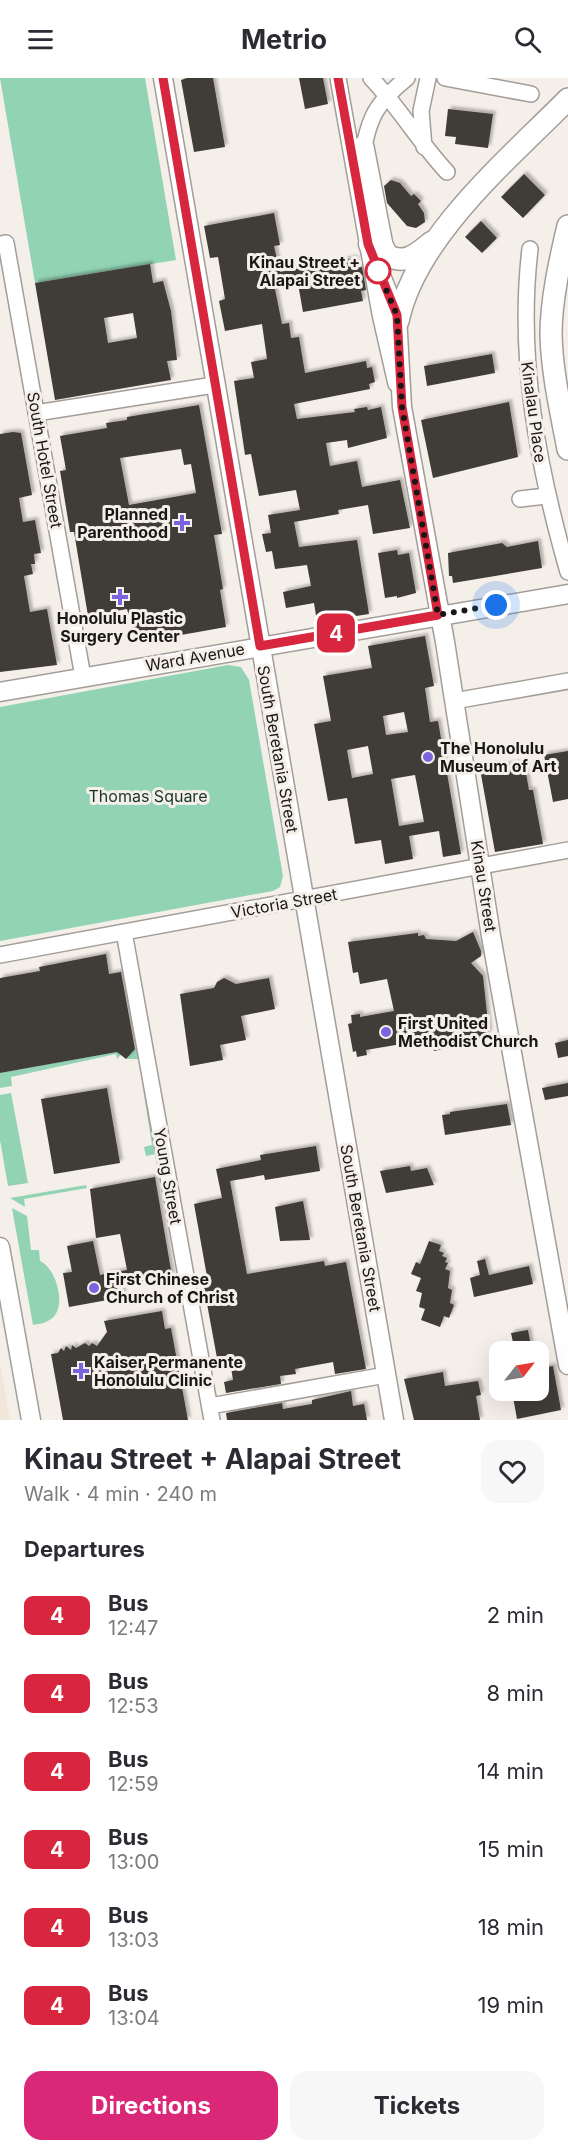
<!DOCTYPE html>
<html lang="en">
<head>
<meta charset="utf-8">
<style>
	:root { --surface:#fff; --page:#f7f7f7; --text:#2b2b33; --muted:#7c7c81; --accent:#db2777 }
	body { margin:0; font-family:Inter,sans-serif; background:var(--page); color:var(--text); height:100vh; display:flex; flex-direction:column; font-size:22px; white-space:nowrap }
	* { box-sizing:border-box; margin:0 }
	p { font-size:20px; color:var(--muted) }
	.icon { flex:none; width:33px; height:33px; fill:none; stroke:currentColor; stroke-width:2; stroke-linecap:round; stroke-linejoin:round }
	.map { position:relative; height:1342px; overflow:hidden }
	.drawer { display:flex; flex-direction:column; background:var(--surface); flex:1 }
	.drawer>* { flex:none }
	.badge { padding:0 12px; border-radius:9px; font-size:21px; line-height:39px }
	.needle { width:39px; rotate:59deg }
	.buttons { position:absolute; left:489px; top:1263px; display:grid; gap:12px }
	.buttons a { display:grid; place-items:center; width:60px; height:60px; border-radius:12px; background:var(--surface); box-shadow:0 6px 24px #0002; font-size:30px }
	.you { position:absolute; width:30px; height:30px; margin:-15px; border:4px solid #fff; border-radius:50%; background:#1a73e8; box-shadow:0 0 0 9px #1a73e833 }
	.map>.badge { position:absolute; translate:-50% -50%; box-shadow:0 0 0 3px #fff }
	h2 { padding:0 24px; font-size:22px; line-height:54px }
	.round { display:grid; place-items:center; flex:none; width:63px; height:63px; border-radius:18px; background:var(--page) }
	.headline { display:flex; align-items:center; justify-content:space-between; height:102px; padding:0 24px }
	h1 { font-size:28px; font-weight:700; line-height:45px }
	.cta { display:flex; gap:12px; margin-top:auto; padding:12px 24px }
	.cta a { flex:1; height:69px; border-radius:18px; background:var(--accent); color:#fff; font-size:24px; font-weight:700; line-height:69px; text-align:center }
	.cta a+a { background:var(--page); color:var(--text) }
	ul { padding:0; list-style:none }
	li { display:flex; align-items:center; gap:18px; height:78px; padding:0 24px }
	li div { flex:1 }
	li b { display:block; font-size:22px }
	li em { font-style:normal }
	li .badge { min-width:66px; font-weight:700; text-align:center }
	header { display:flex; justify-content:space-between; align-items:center; height:78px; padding:0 24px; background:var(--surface); font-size:27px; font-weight:700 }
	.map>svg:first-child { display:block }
	.built { fill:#f1e6da }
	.green { fill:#91d3b2 }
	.building { fill:#413c38; fill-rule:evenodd; filter:url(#shadow) }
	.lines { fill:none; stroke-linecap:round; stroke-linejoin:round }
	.minor-casing { stroke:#a39d98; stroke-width:18 }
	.major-casing { stroke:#a39d98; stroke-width:21 }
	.highway-casing { stroke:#a39d98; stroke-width:24 }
	.minor { stroke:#fff; stroke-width:15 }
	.major { stroke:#fff; stroke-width:18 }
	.highway { stroke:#fff; stroke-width:21 }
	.line-casing { stroke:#fff; stroke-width:14 }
	.line { stroke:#d7263d; stroke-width:9 }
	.walk { stroke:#191715; stroke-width:6; stroke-dasharray:0 10.8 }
	.stop-dot { fill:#fff; stroke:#d7263d; stroke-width:3 }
	.poi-dot { fill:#7764de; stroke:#f5efea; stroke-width:2 }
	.labels { text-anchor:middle; stroke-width:6; stroke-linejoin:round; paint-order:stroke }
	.stop-label { font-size:16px; font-weight:bold; fill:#191715; stroke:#f5efea; text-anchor:end }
	.street-label { font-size:16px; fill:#191715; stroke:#f5efea }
	.poi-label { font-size:16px; font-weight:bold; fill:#191715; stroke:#f5efea; text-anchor:start }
	.park-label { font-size:16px; fill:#153627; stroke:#f5efea }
</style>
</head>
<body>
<header><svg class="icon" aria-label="menu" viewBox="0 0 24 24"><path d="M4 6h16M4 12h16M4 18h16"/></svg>Metrio<svg class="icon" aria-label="search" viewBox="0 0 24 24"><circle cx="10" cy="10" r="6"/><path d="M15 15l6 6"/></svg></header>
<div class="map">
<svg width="568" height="1342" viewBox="0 0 568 1342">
	<defs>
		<filter id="shadow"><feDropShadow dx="3" dy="-3" stdDeviation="1.5" flood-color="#0004"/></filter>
	</defs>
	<rect width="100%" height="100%" fill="#f5efea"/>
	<path class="built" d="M0,1285L10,1342H0Z"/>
	<path class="green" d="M0,0H145L176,182L35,205Z
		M228,587L241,589L249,602L283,798L280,809L273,813L0,863V629Z
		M138,970L139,981H126L129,977L124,973L117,981L116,976L11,999L12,1008L0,1010V995Z
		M141,998L156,1076L146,1078L144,1069L152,1067Z
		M11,1015L28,1105L8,1108L0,1062V1017Z
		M86,1107L87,1110L24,1121L25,1129L10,1120Z
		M12,1130L27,1138L31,1172H39L40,1183C56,1190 68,1229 51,1241C46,1245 39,1246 33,1247Z"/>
	<path class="building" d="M187,0H213L225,69L194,74L181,2Z
		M299,0H323L328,26L305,31Z
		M448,31L493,36L488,70L455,66L456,59L445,58Z
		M524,96L545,117L523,140L501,119Z
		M391,102L400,105L411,118L414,116L421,123L418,126L424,135L425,144L416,150L407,148L387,125L384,108Z
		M274,135L280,167L274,168L280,194L355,180L357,190L362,189L366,212L361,213L363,223L303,234L298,206L275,211L282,246L289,245L291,260L299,259L305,295L366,283L367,290L372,289L375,304L369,306L370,311L294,326L297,341L355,334L354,331L367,329L368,332L381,329L387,360L348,370L347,362L326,365L330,388L357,383L362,409L400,402L410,450L373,456L368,427L338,432L339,436L294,444L299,469L357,462L369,536L317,544L314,525L286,530L283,514L311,508L307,487L275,491L272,473L266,474L262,456L271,455L268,437L300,432L296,412L259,418L251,376L245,377L234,303L254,300L251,284L267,281L262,246L225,253L219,223L225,221L218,179L210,180L204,148Z
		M481,143L497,160L482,175L465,159Z
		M150,186L153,205L163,203L171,233L177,282L167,283L171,302L55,322L35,205ZM133,235L137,260L108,265L104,240Z
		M492,276L495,295L427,308L424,288Z
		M509,324L518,379L433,400L421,342Z
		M199,327L222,456L214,457L223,511L220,512L226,549L136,565L127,531L88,538L74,454H70L60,393L66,392L60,358L107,350L106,345L127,342V339ZM181,371L184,387L191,386L196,415L129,427L120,380Z
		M13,354L21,355L32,417L19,420L23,444L35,442L41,475L34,476L35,486H31L33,496L24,498L30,534L47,531L57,587L0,594V356Z
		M538,463L542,490L453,505L452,498H449L448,475L502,465L507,469Z
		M397,472L398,477L409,475L416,515L397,520V518L385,520L378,475Z
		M425,558L434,608L425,610L430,644L438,643L461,776L443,779L439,753L409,758L413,781L385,786L381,762L355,766L347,720L328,723L314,646L331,643L323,598L372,590L368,568ZM404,634L408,654L386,657L383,638ZM368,668L373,696L352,700L347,672ZM415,697L424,744L399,748L391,701Z
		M568,673V721L553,724L544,677Z
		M524,684L529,712H533L543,766L495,774L480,691Z
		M473,854L481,873V878L471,885L483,898L489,954L483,962L434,973L431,961L366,972L367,977L357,979L356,973L353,974L348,946L352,945L351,937L360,936V939L394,933L387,901L360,906L358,894L353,895L348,864L418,855V858L424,857L426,861L456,863Z
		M106,876L109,896L121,894L135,971L126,981L117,974L0,995V900L40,893L39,889Z
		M224,900L236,906L269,900L275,931L241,938L246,962L220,967L223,982L190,988L180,916L214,910L217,904Z
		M568,962V978L558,980L555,965Z
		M568,1005V1018L545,1022L542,1010Z
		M107,1010L120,1085L54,1096L41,1021Z
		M507,1026L511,1047L445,1057L442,1037L450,1036V1034Z
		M316,1068L320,1093L265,1102L264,1097L230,1103L247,1196L324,1183L325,1188L346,1184L366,1291L335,1296L333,1284L295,1291L296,1296L280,1298L281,1306L226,1315L224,1304L233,1302L229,1277L217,1280L203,1204H208L194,1126L222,1120L216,1091L261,1082L260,1077Z
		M410,1088L411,1093L427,1090L434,1107L386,1115L380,1093Z
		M155,1099L172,1198L121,1207L124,1219L69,1229L63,1195L72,1194L67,1168L93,1163L100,1197L127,1192L120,1156L96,1160L90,1111Z
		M303,1123L310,1162L280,1163L275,1129Z
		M429,1163L441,1167L439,1173L444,1175L442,1178L447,1180L445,1184L448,1185L445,1191L450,1193L448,1210L452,1212L450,1225L454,1227L449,1240L444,1238L440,1249L421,1242L425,1231L419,1229L422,1215L416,1213L421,1200L411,1196L416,1184L420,1186Z
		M485,1181L489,1197L529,1188L533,1206L474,1219L470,1200L480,1197L477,1183Z
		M162,1233L165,1251L171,1250L188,1342H63L51,1276L58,1275L61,1270L64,1273L66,1268L71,1272L72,1267L76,1270L85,1265L89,1268L92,1265L97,1268L107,1254L104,1243Z
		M528,1252L532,1274H515L511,1255Z
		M553,1288L561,1332L517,1341L513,1319H516L515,1312H538V1291Z
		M443,1294L445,1308L478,1303L481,1317L476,1318L480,1342H414L404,1301Z
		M351,1313L353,1328L364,1326L367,1342H227L226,1335L282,1325L283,1331L312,1326V1322Z"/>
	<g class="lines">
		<defs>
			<path id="minor" d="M338,0L380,236L396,306
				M371,0C399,29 419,64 447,94
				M445,0L531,16
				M424,69L421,33L428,0
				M362,78C369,39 376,25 407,0
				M0,166L6,165L83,599
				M530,171C517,281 538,389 568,494
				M36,335L214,307
				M520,421L546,418
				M454,623L568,603
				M124,854L212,1342
				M0,877L568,772
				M210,1328L386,1297"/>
			<path id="major" d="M163,0L394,1342
				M368,166L397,237L402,329L445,564L491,858L568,1287
				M0,614L568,516
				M0,1169L31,1342"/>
			<path id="highway" d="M363,69L382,167L387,177C405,188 418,175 432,164
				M568,148C560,182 551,222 551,257C552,295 561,334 568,371
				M398,243C416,158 509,81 568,21"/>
		</defs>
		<use href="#minor" class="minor-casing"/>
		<use href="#major" class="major-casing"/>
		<use href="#highway" class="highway-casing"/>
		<use href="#minor" class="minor"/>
		<use href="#major" class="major"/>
		<use href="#highway" class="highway"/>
	</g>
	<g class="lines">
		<defs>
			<path id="line" d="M163,0L260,568L438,537L402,329L397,237L368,166L338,0"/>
		</defs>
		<use href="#line" class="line-casing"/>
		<use href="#line" class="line"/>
		<path class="walk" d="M378,193L397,237L402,329L438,537L496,527"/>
	</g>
	<circle class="stop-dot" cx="378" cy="193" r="12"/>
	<g class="poi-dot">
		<path d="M179 436h6v6h6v6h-6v6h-6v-6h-6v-6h6z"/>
		<path d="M117 510h6v6h6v6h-6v6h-6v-6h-6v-6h6z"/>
		<circle cx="428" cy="679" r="6"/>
		<circle cx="386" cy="954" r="6"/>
		<circle cx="94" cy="1210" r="6"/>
		<path d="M78 1284h6v6h6v6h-6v6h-6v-6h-6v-6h6z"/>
	</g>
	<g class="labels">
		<g class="stop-label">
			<text x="360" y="190">Kinau Street +<tspan x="360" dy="18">Alapai Street</tspan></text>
		</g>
		<g class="street-label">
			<text transform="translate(534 334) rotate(82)" y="6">Kinalau Place</text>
			<text transform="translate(45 382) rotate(80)" y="6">South Hotel Street</text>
			<text transform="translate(195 579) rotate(-10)" y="6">Ward Avenue</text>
			<text transform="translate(278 671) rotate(80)" y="6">South Beretania Street</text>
			<text transform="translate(484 808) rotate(81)" y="6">Kinau Street</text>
			<text transform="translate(284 825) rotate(-10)" y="6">Victoria Street</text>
			<text transform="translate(168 1098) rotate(80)" y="6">Young Street</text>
			<text transform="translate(361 1150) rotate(80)" y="6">South Beretania Street</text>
		</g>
		<g class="poi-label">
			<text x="168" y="442" text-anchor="end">Planned<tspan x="168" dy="18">Parenthood</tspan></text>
			<text x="120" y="546" text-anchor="middle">Honolulu Plastic<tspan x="120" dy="18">Surgery Center</tspan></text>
			<text x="440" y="676">The Honolulu<tspan x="440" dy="18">Museum of Art</tspan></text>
			<text x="398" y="951">First United<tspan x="398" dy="18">Methodist Church</tspan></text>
			<text x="106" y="1207">First Chinese<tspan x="106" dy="18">Church of Christ</tspan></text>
			<text x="94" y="1290">Kaiser Permanente<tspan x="94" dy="18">Honolulu Clinic</tspan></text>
		</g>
		<g class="park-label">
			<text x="148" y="724">Thomas Square</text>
		</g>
	</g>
</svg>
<div class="buttons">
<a><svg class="needle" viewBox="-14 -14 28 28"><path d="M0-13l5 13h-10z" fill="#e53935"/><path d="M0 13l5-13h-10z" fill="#7c7c81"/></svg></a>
</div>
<div class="you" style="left:496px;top:527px"></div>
<b class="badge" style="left:336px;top:555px;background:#d7263d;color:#fff">4</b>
</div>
<section class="drawer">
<div class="headline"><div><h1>Kinau Street + Alapai Street</h1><p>Walk · 4 min · 240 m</p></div><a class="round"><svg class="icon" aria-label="heart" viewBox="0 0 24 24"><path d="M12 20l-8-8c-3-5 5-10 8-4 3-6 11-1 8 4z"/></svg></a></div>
<h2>Departures</h2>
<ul>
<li><span class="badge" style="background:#d7263d;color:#fff">4</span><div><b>Bus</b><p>12:47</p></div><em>2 min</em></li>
<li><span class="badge" style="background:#d7263d;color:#fff">4</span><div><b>Bus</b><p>12:53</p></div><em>8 min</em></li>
<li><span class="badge" style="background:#d7263d;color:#fff">4</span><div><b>Bus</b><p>12:59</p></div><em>14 min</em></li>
<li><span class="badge" style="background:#d7263d;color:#fff">4</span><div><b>Bus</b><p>13:00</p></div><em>15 min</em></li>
<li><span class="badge" style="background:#d7263d;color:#fff">4</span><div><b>Bus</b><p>13:03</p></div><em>18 min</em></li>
<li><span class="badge" style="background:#d7263d;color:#fff">4</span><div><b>Bus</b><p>13:04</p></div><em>19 min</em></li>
</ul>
<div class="cta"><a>Directions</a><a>Tickets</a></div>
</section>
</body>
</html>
